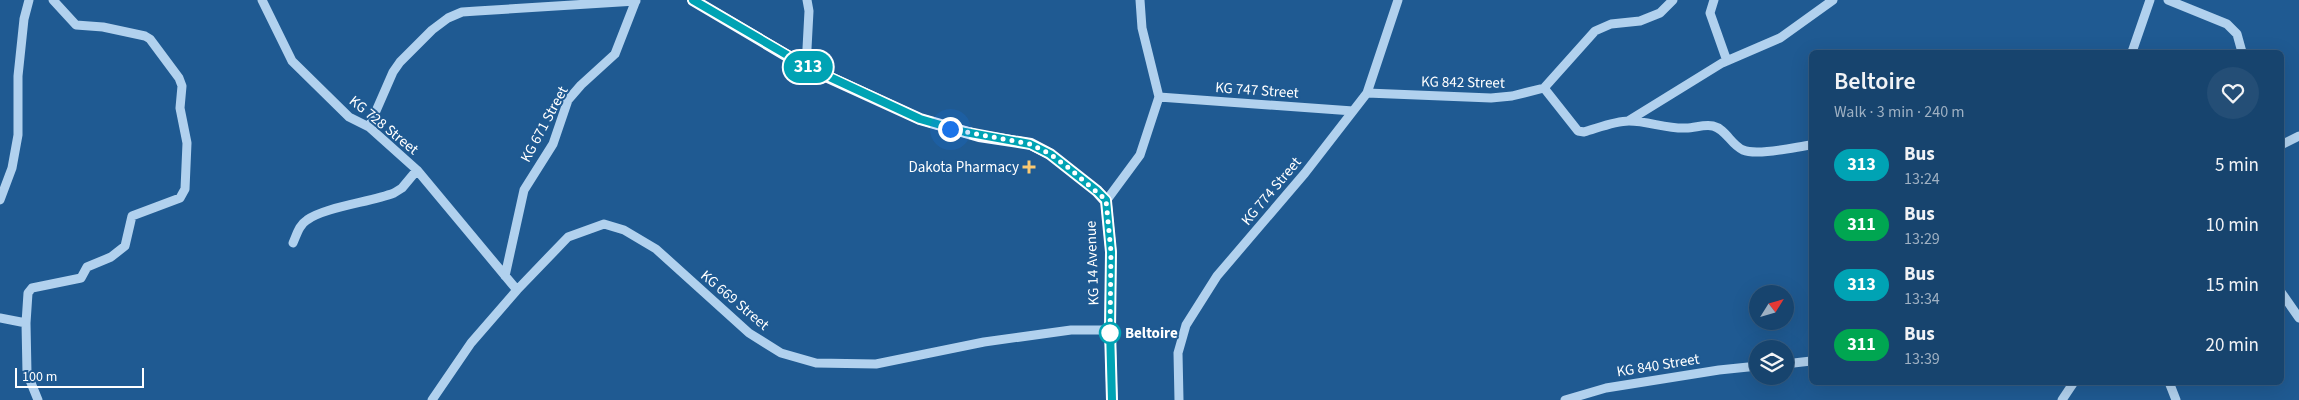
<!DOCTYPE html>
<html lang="en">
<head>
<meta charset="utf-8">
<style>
	:root { --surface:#17446e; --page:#244e76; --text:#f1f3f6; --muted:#9eb0c2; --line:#365c81 }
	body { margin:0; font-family:"Source Sans 3",sans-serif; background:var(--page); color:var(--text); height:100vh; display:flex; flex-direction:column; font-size:19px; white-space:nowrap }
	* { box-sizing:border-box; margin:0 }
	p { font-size:16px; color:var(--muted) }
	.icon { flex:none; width:28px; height:28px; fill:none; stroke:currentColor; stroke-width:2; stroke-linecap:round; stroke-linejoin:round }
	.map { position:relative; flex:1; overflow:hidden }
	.panel { position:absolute; left:1809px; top:50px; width:475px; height:335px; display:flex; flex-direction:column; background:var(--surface); border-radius:8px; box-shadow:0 5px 20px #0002,0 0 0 1px var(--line) }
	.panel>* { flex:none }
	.badge { padding:0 10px; border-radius:16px; font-size:18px; line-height:32px }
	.needle { width:32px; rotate:53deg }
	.fabs { position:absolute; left:1749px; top:285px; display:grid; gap:10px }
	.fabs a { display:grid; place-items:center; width:45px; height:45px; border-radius:50%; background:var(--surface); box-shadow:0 5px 20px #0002,0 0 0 1px var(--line); font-size:25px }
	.scale { position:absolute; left:15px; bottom:12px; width:129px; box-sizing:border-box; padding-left:5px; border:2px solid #fff; border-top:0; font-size:14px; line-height:18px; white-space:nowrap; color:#fff; -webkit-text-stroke:4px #1f5a92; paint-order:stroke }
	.you { position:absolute; width:25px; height:25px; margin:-12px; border:4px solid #fff; border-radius:50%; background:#1a73e8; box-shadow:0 0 0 8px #1a73e833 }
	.map>.badge { position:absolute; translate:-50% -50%; box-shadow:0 0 0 2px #fff }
	.round { display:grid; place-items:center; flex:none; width:52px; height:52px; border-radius:26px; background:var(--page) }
	.headline { display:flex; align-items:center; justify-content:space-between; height:85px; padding:0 25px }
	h1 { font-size:24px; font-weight:600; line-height:38px }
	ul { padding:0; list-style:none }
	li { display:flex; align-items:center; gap:15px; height:60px; padding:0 25px }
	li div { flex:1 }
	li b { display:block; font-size:19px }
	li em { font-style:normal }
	li .badge { min-width:55px; font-weight:700; text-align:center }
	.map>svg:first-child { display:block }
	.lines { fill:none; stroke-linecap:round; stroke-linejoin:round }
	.minor { stroke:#b1d1ee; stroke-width:9 }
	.major { stroke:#f8fbff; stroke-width:12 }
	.line-casing { stroke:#fff; stroke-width:11 }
	.line { stroke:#00a3b4; stroke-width:8 }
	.walk { stroke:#fff; stroke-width:5; stroke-dasharray:0 9 }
	.poi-dot { fill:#fbc971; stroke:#1f5a92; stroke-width:2 }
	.stop-dot { fill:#fff; stroke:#00a3b4; stroke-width:2.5 }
	.labels { text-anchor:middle; stroke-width:4; stroke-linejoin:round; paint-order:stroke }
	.street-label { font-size:15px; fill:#fff; stroke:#1f5a92 }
	.poi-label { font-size:15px; fill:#fff; stroke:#1f5a92; text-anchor:end }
	.stop-label { font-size:15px; font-weight:bold; fill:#fff; stroke:#1f5a92; text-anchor:start }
</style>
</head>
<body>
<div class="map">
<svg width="2299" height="400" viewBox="0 0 2299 400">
	<rect width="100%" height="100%" fill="#1f5a92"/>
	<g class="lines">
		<path class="minor" d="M262,0L292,61L349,117L369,127L417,170L517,290
			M1714,0L1710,13L1727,61
			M2168,0L2227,24L2237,34L2242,52
			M2132,52L2150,0
			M806,67L809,11L807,0
			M1544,88L1578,131L1584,132C1598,128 1615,121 1629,121C1648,121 1667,129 1686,128C1695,128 1704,124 1713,126C1726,129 1731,145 1743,150C1757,156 1795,147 1811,145
			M1367,93L1491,98L1512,96L1544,88L1595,31L1611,24L1640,21L1660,13L1673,0
			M1159,97L1353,111
			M1628,121L1722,63L1780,38L1833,0
			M369,127L393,72L400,62L432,30L448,18L462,12L477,11L636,1
			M2281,145L2299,136
			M0,200L12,168L18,135V76L24,19L29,0
			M1106,201L1140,155L1159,97L1142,28L1140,0
			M293,243C297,234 299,225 307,220C325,207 371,202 394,193L402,188L417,170
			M505,276L524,190L553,144L568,100L581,85L615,54L636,0
			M2281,292L2299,318
			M0,318L26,323L27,373L38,400
			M26,323L28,293L32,288L81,278L87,267L111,257L125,246L132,216L180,198L185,189L187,143L180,108L182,86L179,78L150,39L145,36L103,27L76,25L53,0
			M1785,364L1811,361
			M2169,382L2176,400
			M432,400L471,343L517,290L568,237L604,224L624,230L656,249L749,333L781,353L816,363L876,364L984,342L1071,330H1110
			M1179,400L1178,353L1186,325L1217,276L1305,173L1367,93L1398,0
			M1565,400L1606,388L1719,370L1758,366
			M2062,400L2074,382"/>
		<path class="major" d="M693,0L806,67L920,119L979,136L1031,144L1050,154L1097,191L1106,201L1111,252L1110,330L1112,400"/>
	</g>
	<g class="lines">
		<defs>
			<path id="line" d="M693,0L806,66L920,119L965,132L1030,144L1050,154L1097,191L1106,200L1111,252L1110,330L1112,400"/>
		</defs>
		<use href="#line" class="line-casing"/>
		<use href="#line" class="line"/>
		<path class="walk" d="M950,129L1030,144L1050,154L1070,169L1106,200L1111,252L1110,333"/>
	</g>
	<path class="poi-dot" d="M1026.5 159.5h5v5h5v5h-5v5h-5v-5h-5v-5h5z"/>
	<circle class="stop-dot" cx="1110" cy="333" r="10"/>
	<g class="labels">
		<g class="street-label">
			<text transform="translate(1463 82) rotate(1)" y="5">KG 842 Street</text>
			<text transform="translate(1257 90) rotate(4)" y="5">KG 747 Street</text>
			<text transform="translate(544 124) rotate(-62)" y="5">KG 671 Street</text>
			<text transform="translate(384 125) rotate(39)" y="5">KG 728 Street</text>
			<text transform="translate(1271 191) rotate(-50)" y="5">KG 774 Street</text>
			<text transform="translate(1092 263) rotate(-92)" y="5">KG 14 Avenue</text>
			<text transform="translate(735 300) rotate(40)" y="5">KG 669 Street</text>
			<text transform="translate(1658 365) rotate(-9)" y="5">KG 840 Street</text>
		</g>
		<g class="poi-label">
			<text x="1019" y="172">Dakota Pharmacy</text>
		</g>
		<g class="stop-label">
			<text x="1125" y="338">Beltoire</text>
		</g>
	</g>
</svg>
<div class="fabs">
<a><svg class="needle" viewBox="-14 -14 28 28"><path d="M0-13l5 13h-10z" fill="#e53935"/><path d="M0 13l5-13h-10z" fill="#9eb0c2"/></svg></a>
<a><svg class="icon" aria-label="layers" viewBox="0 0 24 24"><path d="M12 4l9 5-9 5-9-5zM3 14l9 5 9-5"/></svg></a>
</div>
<div class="scale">100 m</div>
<div class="you" style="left:950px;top:129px"></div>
<b class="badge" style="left:808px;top:67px;background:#00a3b4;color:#fff">313</b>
<section class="panel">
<div class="headline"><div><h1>Beltoire</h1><p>Walk · 3 min · 240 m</p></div><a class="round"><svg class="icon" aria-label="heart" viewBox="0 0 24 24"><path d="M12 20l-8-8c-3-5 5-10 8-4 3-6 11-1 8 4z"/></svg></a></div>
<ul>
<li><span class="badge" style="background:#00a3b4;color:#fff">313</span><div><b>Bus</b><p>13:24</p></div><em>5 min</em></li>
<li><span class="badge" style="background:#00a651;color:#fff">311</span><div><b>Bus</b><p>13:29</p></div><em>10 min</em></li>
<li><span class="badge" style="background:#00a3b4;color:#fff">313</span><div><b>Bus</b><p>13:34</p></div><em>15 min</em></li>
<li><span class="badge" style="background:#00a651;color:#fff">311</span><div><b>Bus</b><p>13:39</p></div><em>20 min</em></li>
</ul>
</section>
</div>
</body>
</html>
